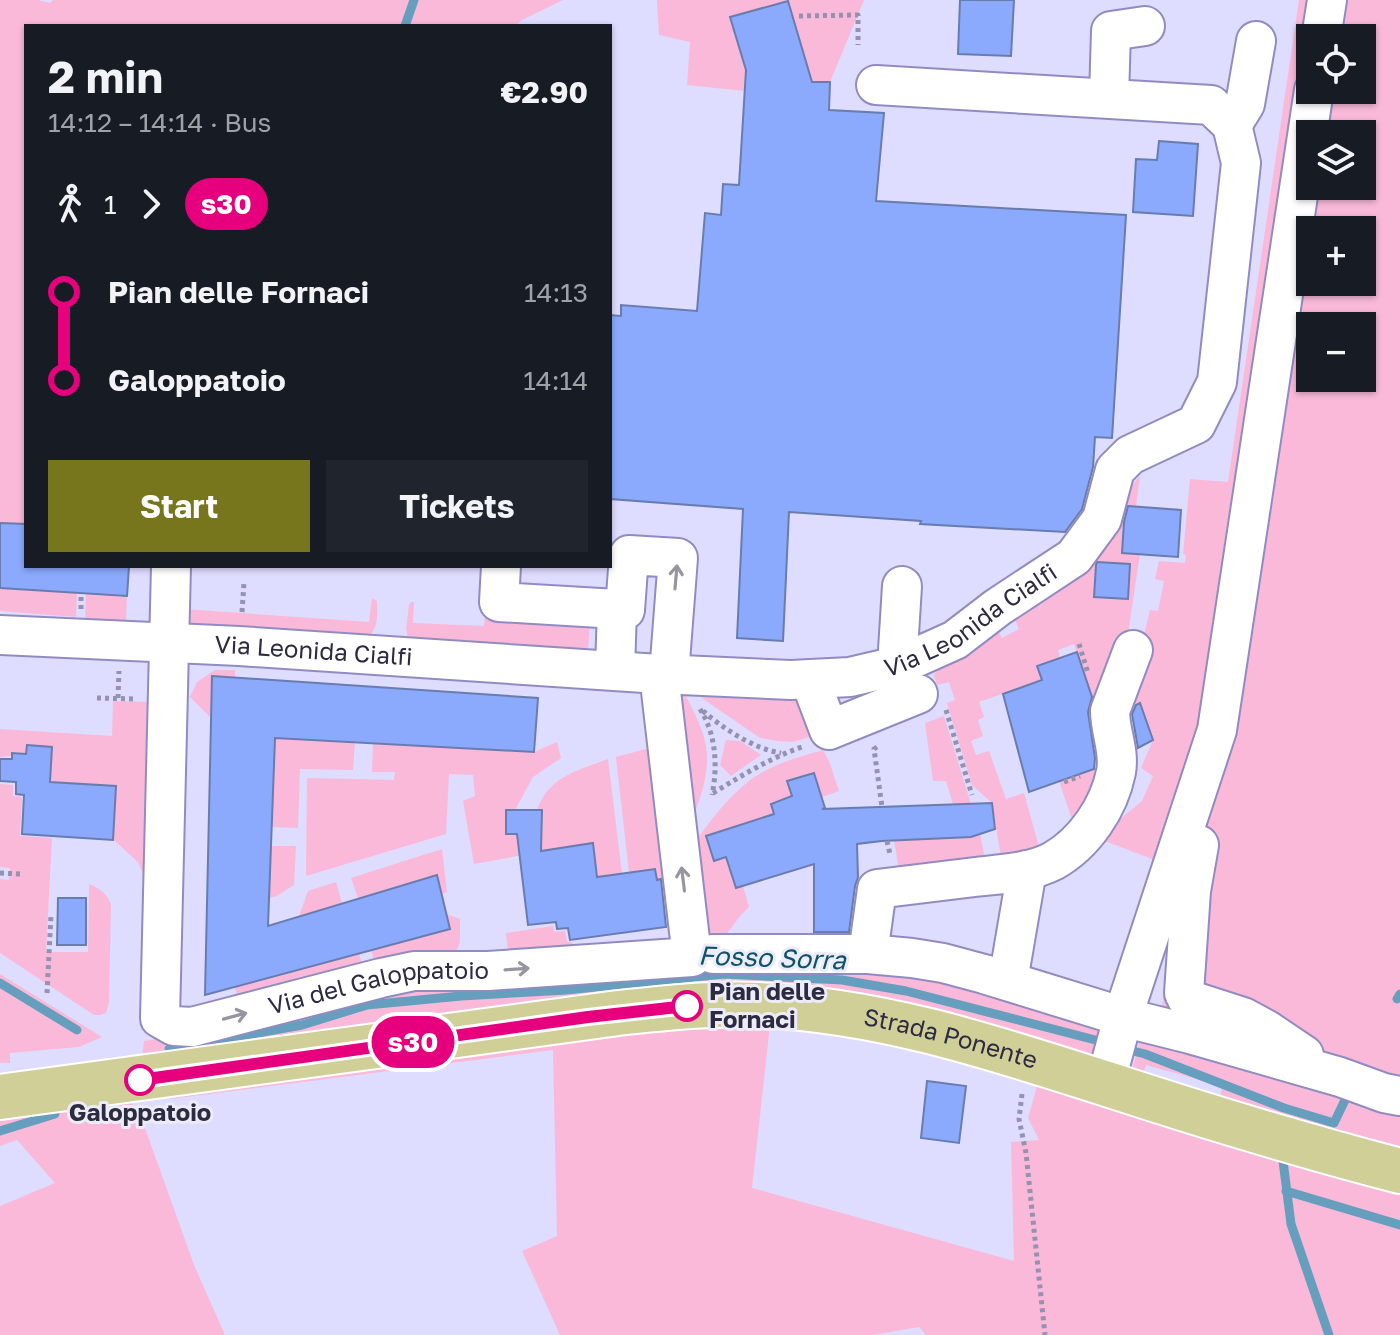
<!DOCTYPE html>
<html lang="en">
<head>
<meta charset="utf-8">
<style>
	:root { --surface:#171b24; --page:#20242c; --text:#f1f3f6; --muted:#9ea1a6; --accent:#78761c }
	body { margin:0; font-family:"Golos Text",sans-serif; background:var(--page); color:var(--text); height:100vh; display:flex; flex-direction:column; font-size:30px; white-space:nowrap }
	* { box-sizing:border-box; margin:0 }
	p { font-size:26px; color:var(--muted) }
	.icon { flex:none; width:44px; height:44px; fill:none; stroke:currentColor; stroke-width:2; stroke-linecap:round; stroke-linejoin:round }
	.map { position:relative; flex:1; overflow:hidden }
	.panel { position:absolute; left:24px; top:24px; width:588px; height:544px; display:flex; flex-direction:column; background:var(--surface); border-radius:0px; box-shadow:0 2px 6px #0004 }
	.panel>* { flex:none }
	.badge { padding:0 16px; border-radius:26px; font-size:28px; line-height:52px }
	.tools { position:absolute; left:1296px; top:24px; display:grid; gap:16px }
	.tools a { display:grid; place-items:center; width:80px; height:80px; border-radius:0px; background:var(--surface); box-shadow:0 2px 6px #0004; font-size:40px }
	.map>.badge { position:absolute; translate:-50% -50%; box-shadow:0 0 0 4px #fff }
	.legs { display:flex; align-items:center; gap:12px; height:88px; padding:0 24px; font-size:26px }
	.legs p { margin-inline-start:auto }
	.summary { display:flex; align-items:center; justify-content:space-between; height:136px; padding:0 24px }
	h1 { font-size:44px; font-weight:700; line-height:60px }
	.action { display:flex; gap:16px; margin-top:auto; padding:16px 24px }
	.action a { flex:1; height:92px; border-radius:0px; background:var(--accent); color:#fff; font-size:32px; font-weight:700; line-height:92px; text-align:center }
	.action a+a { background:var(--page); color:var(--text) }
	ul { padding:0 24px; list-style:none }
	li { display:flex; align-items:center; gap:28px; height:88px; font-size:30px }
	li i { display:grid; place-items:center; width:12px; height:100%; margin:0 10px; background:currentColor }
	li i::after { content:''; width:20px; height:20px; margin:-10px; border:6px solid; border-radius:50%; background:var(--surface) }
	li p { margin-inline-start:auto }
	li:first-child i { background:linear-gradient(#0000 50%,currentColor 0) }
	li:last-child i { background:linear-gradient(currentColor 50%,#0000 0) }
	.map>svg:first-child { display:block }
	.green { fill:#fab9d9; fill-rule:evenodd }
	.lines { fill:none; stroke-linecap:round; stroke-linejoin:round }
	.stream { stroke:#669ebe; stroke-width:9 }
	.building { fill:#8baafe; stroke:#697cae; stroke-width:2 }
	.minor-casing { stroke:#908cc1; stroke-width:42 }
	.major-casing { stroke:#fff; stroke-width:48 }
	.path { stroke:#9492b0; stroke-width:5; stroke-dasharray:4 4; stroke-linecap:butt }
	.minor { stroke:#fff; stroke-width:38 }
	.major { stroke:#d0cf98; stroke-width:44 }
	.oneway { stroke:#9695a0 }
	.line-1-casing { stroke:#fff; stroke-width:18 }
	.line-1 { stroke:#e6007e; stroke-width:12 }
	.stop-1-dot { fill:#fff; stroke:#e6007e; stroke-width:4 }
	.labels { text-anchor:middle; stroke-width:6; stroke-linejoin:round; paint-order:stroke }
	.street-label { font-size:24px; fill:#2d2b41; stroke:#ececf8 }
	.stop-label { font-size:24px; font-weight:bold; fill:#2d2b41; stroke:#ececf8; text-anchor:start }
	.water-label { font-size:26px; font-style:italic; fill:#0e536b; stroke:#ececf8 }
</style>
</head>
<body>
<div class="map">
<svg width="1400" height="1335" viewBox="0 0 1400 1335">
	<rect width="100%" height="100%" fill="#dedcff"/>
	<path class="green" d="M0,0H38L50,3L53,0H563L522,20L515,26H26V524L0,523Z
		M657,0H864L830,82L745,91L687,85L690,42L659,35Z
		M1299,0H1400V1107L1210,1054L1345,1100L1400,1111V1146L1220,1099L1222,1086L1146,1065L1142,1077L1131,1074L1140,1040L1162,1008L1181,870L1097,838L1142,801L1153,776L1141,768L1153,740L1140,703L1115,714L1140,652L1150,610L1158,611L1164,581L1155,579L1159,561L1185,563L1186,555L1183,554L1190,479L1228,482ZM1310,38H1362V90H1310ZM1310,134H1362V186H1310ZM1310,230H1362V282H1310ZM1310,326H1362V378H1310Z
		M1140,475L1136,507L1125,506L1122,552L1140,554L1126,647L1111,692L1086,703L1088,686L1074,644L1058,650L1060,658L1037,666L1042,680L979,702L984,717L978,720L983,736L971,741L976,755L989,751L1006,799L1024,793L1039,847L1001,857L992,803L972,785L947,703L955,700L949,682L937,685L934,675L937,671L967,651L995,624L1002,638L1019,629L1012,614L1086,572L1095,562L1104,550L1120,503Z
		M0,588L77,593L76,617L0,611Z
		M86,593L127,596L126,622L85,618Z
		M372,598L377,601C377,614 379,627 369,636L188,626L183,609L369,622Z
		M411,602H414L413,623L484,626L485,614L590,620L588,651L408,639L406,629L409,605Z
		M215,670H235V678L212,677L211,718L190,697L197,682Z
		M670,692H684C692,709 703,727 706,746C711,774 698,807 686,832Z
		M696,694L795,698L816,735L793,742L777,741L760,738Z
		M113,701L151,702L148,886L138,862L50,782L27,745L26,754L0,757V729L112,736Z
		M944,716L971,804H953L946,781H933L925,723Z
		M275,738L355,742L353,770L300,769L298,828L271,827Z
		M726,740L740,741L761,755L731,776L720,765Z
		M557,742L561,758L533,777L515,810H506V834L541,835L542,811L537,810C549,776 577,771 608,759L622,874L597,877L561,848L474,864L463,801L475,796L473,775L449,774L446,834L306,876L307,778L394,780L395,772H372L373,743L534,752Z
		M646,749L655,754L670,878L657,880L629,873L616,757Z
		M823,750L829,761L839,791L822,797L814,773L788,781L792,796L771,803L774,814L706,836L714,861L726,857L736,888L743,886L749,907L740,916L726,935L706,945L694,843C709,823 724,802 743,786C765,766 795,758 823,750Z
		M1111,763L1077,834L1059,781Z
		M0,784L13,785V796L22,797L20,836L52,838L46,952H88L89,884C101,889 106,893 111,904L109,1002L106,1013L100,1015H94L0,953V879L9,880L10,868L0,867Z
		M980,834L985,859L899,870L894,840L971,837Z
		M271,846H296L294,885L277,896L269,898Z
		M442,849L447,892L441,894L436,875L358,898L351,878Z
		M336,882L342,903L299,916L308,891Z
		M446,914L460,919V942L455,954L377,969L371,950Z
		M553,926L554,932L565,931L567,942H572L575,954L508,951L506,933Z
		M359,954L365,972L239,1006L235,987Z
		M697,965L891,968L1103,1025L1095,1063L699,987Z
		M678,966L680,987L142,1057L144,1041L210,1030L381,988Z
		M0,974L102,1037L79,1047L10,1053V1063H0Z
		M671,1025H770L752,1188L1014,1261L1011,1142L1039,1140L1028,1118L1038,1083L1400,1187V1335H926L919,1327L873,1335H560L522,1251L557,1236L553,1050L170,1099L172,1093Z
		M128,1098L140,1114L194,1265L225,1335H0V1206L55,1183L17,1140L0,1146V1116Z"/>
	<g class="lines">
		<path class="stream" d="M405,26L414,0
			M0,983L77,1030
			M1397,999L1400,994
			M169,1049L302,1025L367,1005L461,996L566,990L724,974L842,980L906,991L1107,1043
			M1125,1049L1145,1054L1284,1108L1334,1123L1345,1100
			M0,1131L55,1114
			M1283,1161L1291,1224L1329,1335
			M1286,1191L1400,1225"/>
	</g>
	<path class="building" d="M960,0H1014L1011,56L958,54Z
		M788,1L812,82H830L829,110L884,113L876,201L1126,215L1112,438L1095,437L1093,467L1082,509L1065,532L920,524L921,521L789,512L783,641L737,638L743,509L610,499V315L621,316V305L697,311L705,213L721,215L723,184L739,185L746,70L730,17Z
		M1159,141L1198,144L1193,216L1133,212L1136,159L1157,160Z
		M1128,506L1181,510L1178,557L1122,553L1124,522Z
		M0,523L26,524V566H129L127,596L0,588Z
		M1097,562L1130,564L1128,599L1094,597L1096,565Z
		M1077,652L1092,697L1088,712L1095,758L1094,769L1029,792L1003,694L1042,680L1037,666Z
		M212,676L538,698L534,752L275,738L268,926L437,875L450,929L205,995Z
		M1140,703L1153,740L1138,748L1132,714L1136,705Z
		M27,745L52,747L50,782L116,786L113,840L22,834L24,795L16,794V782L0,781V759H12V753L26,754Z
		M814,773L825,808L822,809L992,803L995,829L971,837L882,841L857,844L858,877L855,886L849,932H814V864L736,888L726,857L714,861L706,836L774,814L771,804L792,796L787,781Z
		M506,810H542L541,851L593,843L597,877L655,869L657,880L661,879L666,927L570,940L568,928L557,929L556,922L528,925L517,834H506Z
		M58,898H86V945H57Z
		M927,1081L966,1086L959,1143L921,1138Z"/>
	<g class="lines">
		<defs>
			<g id="minor">
				<path d="M1321,38L1327,0"/>
				<path d="M1314,90L1217,730L1121,1022L1138,1021L1190,1034L1340,1077L1384,1093L1400,1096"/>
				<path d="M1109,98L1111,31L1145,26"/>
				<path d="M1232,125L1245,104L1256,41"/>
				<path id="s1" d="M171,566L160,1018L174,1026L192,1027L381,978L414,971H488L692,957L659,674"/>
				<path d="M501,566L499,602L617,609"/>
				<path id="s2" d="M0,635L239,646L659,674L791,680L850,677L897,666L955,640L998,607L1074,557L1102,519L1115,470L1130,455L1196,424L1217,382L1241,163L1232,125L1211,105L876,85"/>
				<path d="M897,666L902,586"/>
				<path d="M615,670L617,609L625,610L629,555L678,558L669,674"/>
				<path d="M810,680L829,730L918,694"/>
				<path d="M1199,845L1191,891L1184,993L1187,999L1243,1017L1267,1030L1304,1055"/>
				<path d="M713,954H868L912,958L943,963L984,974L1114,1014L1121,1020V1025L1105,1084"/>
				<path d="M868,954L877,889C910,885 942,881 975,877C1001,874 1030,873 1053,861C1085,843 1109,807 1116,772C1120,751 1110,732 1110,711L1133,650"/>
				<path d="M1008,981L1027,870"/>
			</g>
			<g id="major">
				<path id="s3" d="M0,1097L618,1013C664,1008 710,1003 757,1005C876,1009 992,1047 1104,1083C1202,1115 1300,1145 1400,1171"/>
			</g>
		</defs>
		<use href="#minor" class="minor-casing"/>
		<use href="#major" class="major-casing"/>
		<path class="path" d="M799,16L858,15V45
			M81,609V593
			M242,612L244,582
			M1079,644L1088,673
			M97,698L136,699
			M118,698L119,671
			M700,709C716,734 718,766 712,795
			M946,710L972,795
			M703,711C724,729 754,749 781,753
			M877,747L874,749L882,807
			M1064,782L1080,776
			M713,793C743,775 771,757 805,746
			M887,841L890,854
			M0,873L20,874
			M47,993L51,915
			M1022,1094L1019,1119L1026,1153L1045,1335"/>
		<use href="#minor" class="minor"/>
		<use href="#major" class="major"/>
	</g>
	<defs><path id="oneway-shaft" d="M-6 0H5M1.5-3L5.5 0L1.5 3" fill="none" stroke-width="1.6" stroke-linecap="round" stroke-linejoin="round" transform="scale(2)"/></defs>
	<g class="oneway">
		<use href="#oneway-shaft" transform="translate(676 577) rotate(-85)"/>
		<use href="#oneway-shaft" transform="translate(683 879) rotate(-97)"/>
		<use href="#oneway-shaft" transform="translate(517 969) rotate(-4)"/>
		<use href="#oneway-shaft" transform="translate(235 1016) rotate(-15)"/>
	</g>
	<g class="lines">
		<defs>
			<path id="line-1" d="M140,1080L588,1017L687,1006"/>
		</defs>
		<use href="#line-1" class="line-1-casing"/>
		<use href="#line-1" class="line-1"/>
	</g>
	<g class="stop-1-dot">
		<circle cx="687" cy="1006" r="14"/>
		<circle cx="140" cy="1080" r="14"/>
	</g>
	<g class="labels">
		<g class="street-label">
			<text dy="8" stroke="none"><textPath href="#s2" startOffset="986">Via Leonida Cialfi</textPath></text>
			<text dy="8" stroke="none"><textPath href="#s2" startOffset="314">Via Leonida Cialfi</textPath></text>
			<text dy="8" stroke="none"><textPath href="#s1" startOffset="678">Via del Galoppatoio</textPath></text>
			<text dy="8" stroke="none"><textPath href="#s3" startOffset="960">Strada Ponente</textPath></text>
		</g>
		<g class="stop-label">
			<text x="709" y="1000">Pian delle<tspan x="709" dy="28">Fornaci</tspan></text>
			<text x="140" y="1121" text-anchor="middle">Galoppatoio</text>
		</g>
		<g class="water-label">
			<text transform="translate(772 958) rotate(2)" y="9">Fosso Sorra</text>
		</g>
	</g>
</svg>
<div class="tools">
<a><svg class="icon" aria-label="locate" viewBox="0 0 24 24"><circle cx="12" cy="12" r="6"/><path d="M12 2v4M12 18v4M2 12h4M18 12h4"/></svg></a>
<a><svg class="icon" aria-label="layers" viewBox="0 0 24 24"><path d="M12 4l9 5-9 5-9-5zM3 14l9 5 9-5"/></svg></a>
<a>+</a>
<a>−</a>
</div>
<b class="badge" style="left:413px;top:1042px;background:#e6007e;color:#fff">s30</b>
<section class="panel">
<div class="summary"><div><h1>2 min</h1><p>14:12 – 14:14 · Bus</p></div><b>€2.90</b></div>
<div class="legs"><svg class="icon" aria-label="walk" viewBox="0 0 24 24"><circle cx="13" cy="4" r="2"/><path d="M13 8l-2 6 4 7M11 14l-3 7M7 12l3-4h3l4 4"/></svg>1<svg class="icon" aria-label="forward" viewBox="0 0 24 24"><path d="M9 5l7 7-7 7"/></svg><b class="badge" style="background:#e6007e;color:#fff">s30</b></div>
<ul>
<li><i style="color:#e6007e"></i><b>Pian delle Fornaci</b><p>14:13</p></li>
<li><i style="color:#e6007e"></i><b>Galoppatoio</b><p>14:14</p></li>
</ul>
<div class="action"><a>Start</a><a>Tickets</a></div>
</section>
</div>
</body>
</html>
